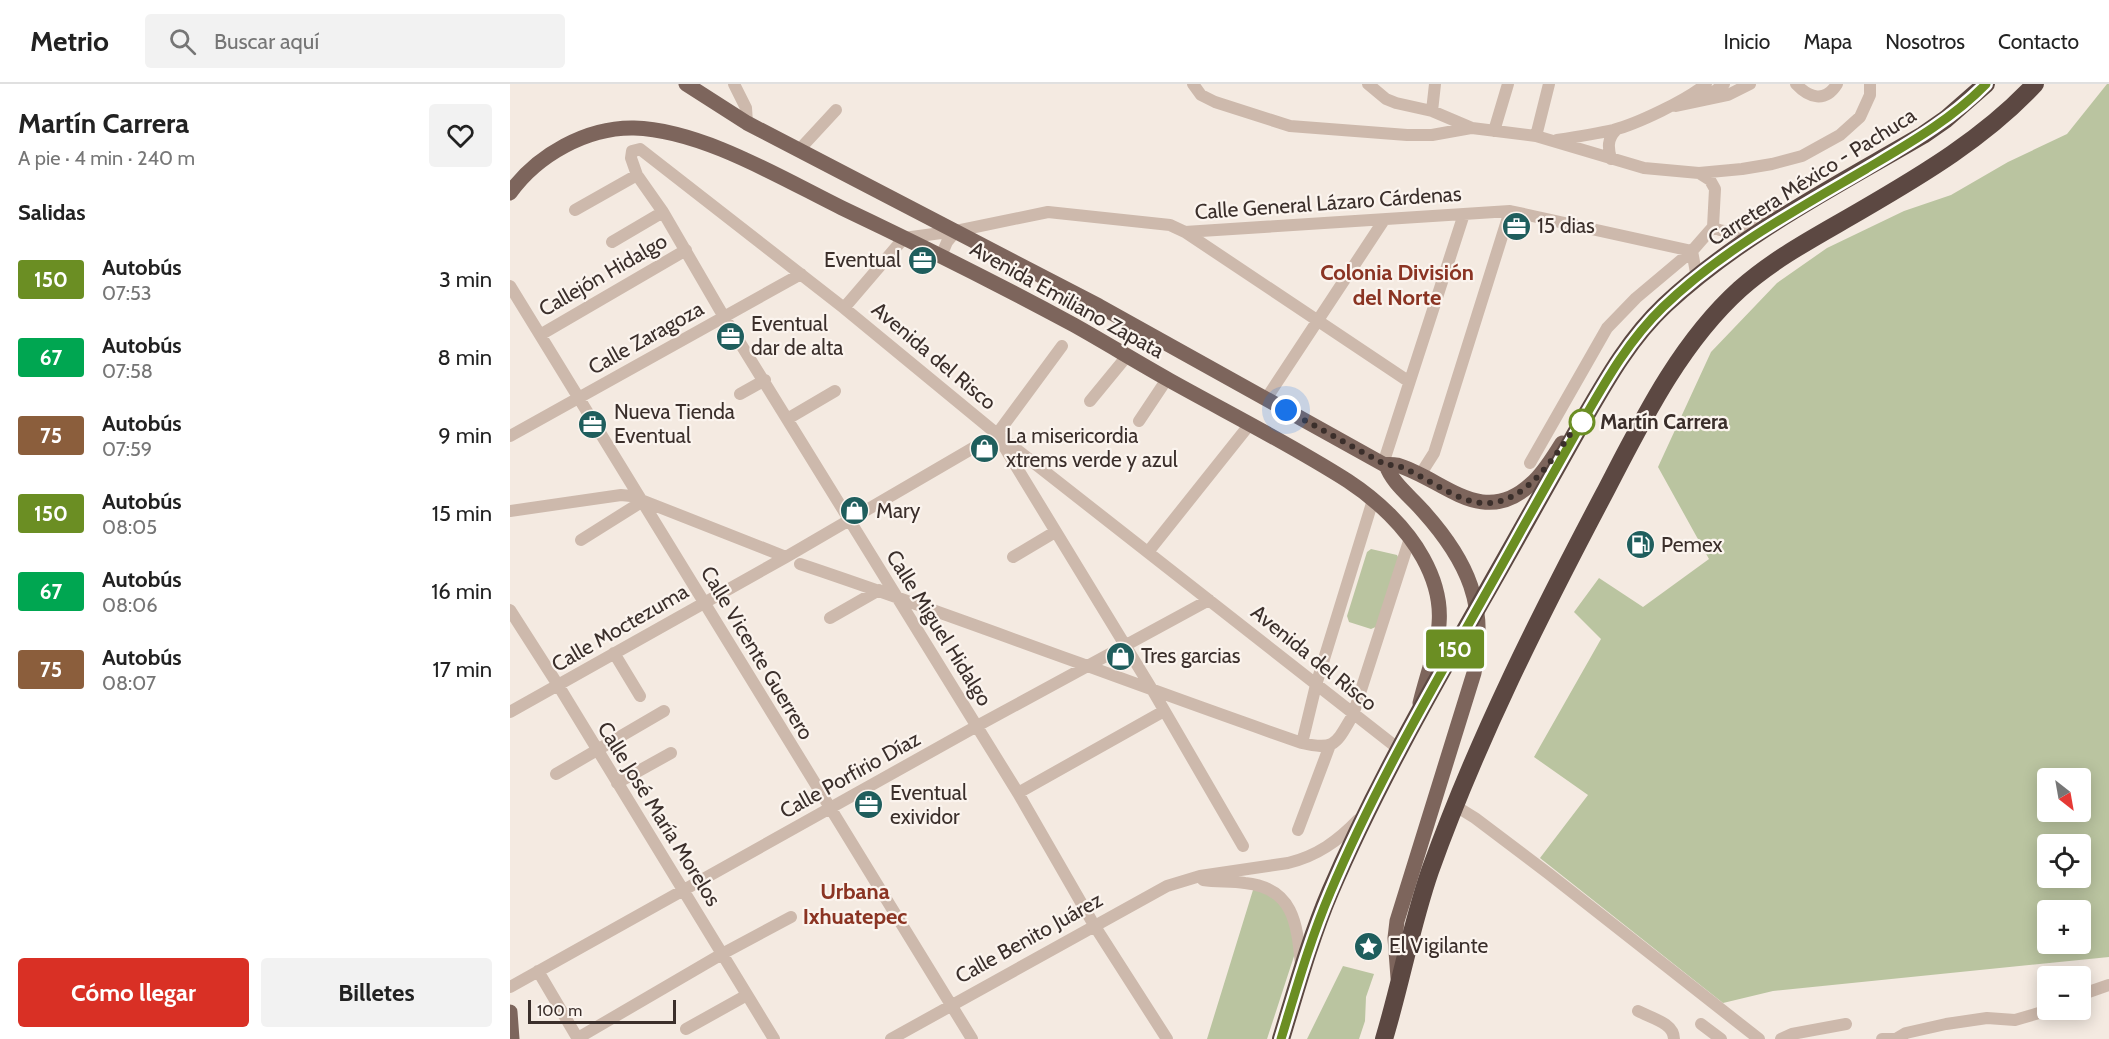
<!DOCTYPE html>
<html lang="es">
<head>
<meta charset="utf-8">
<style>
	:root { --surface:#fff; --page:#f2f2f2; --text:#222; --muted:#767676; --line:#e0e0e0; --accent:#d93025 }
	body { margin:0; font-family:Cabin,sans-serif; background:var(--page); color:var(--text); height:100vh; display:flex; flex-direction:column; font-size:22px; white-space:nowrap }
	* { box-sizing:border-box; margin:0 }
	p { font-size:20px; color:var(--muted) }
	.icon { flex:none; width:33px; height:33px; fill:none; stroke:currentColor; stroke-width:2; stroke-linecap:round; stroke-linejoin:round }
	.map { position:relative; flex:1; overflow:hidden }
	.drawer { display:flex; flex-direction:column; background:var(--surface); width:510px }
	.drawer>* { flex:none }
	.badge { padding:0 12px; border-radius:4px; font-size:21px; line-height:39px }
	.needle { width:39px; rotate:149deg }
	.tools { position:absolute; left:1527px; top:684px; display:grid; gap:12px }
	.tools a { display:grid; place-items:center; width:54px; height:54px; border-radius:6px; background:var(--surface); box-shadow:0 3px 15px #0003; font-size:30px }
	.scale { position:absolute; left:18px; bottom:15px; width:148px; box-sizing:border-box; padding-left:6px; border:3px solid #3b2f2b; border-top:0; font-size:16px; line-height:21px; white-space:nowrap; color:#3b2f2b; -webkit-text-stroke:4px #fbf4ee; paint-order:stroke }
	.you { position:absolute; width:30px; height:30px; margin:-15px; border:4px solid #fff; border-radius:50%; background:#1a73e8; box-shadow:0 0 0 9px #1a73e833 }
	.map>.badge { position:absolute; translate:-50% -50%; box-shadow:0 0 0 3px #fff }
	h2 { padding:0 18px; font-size:22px; line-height:54px }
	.round { display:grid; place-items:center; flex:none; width:63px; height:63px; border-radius:6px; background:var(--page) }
	.headline { display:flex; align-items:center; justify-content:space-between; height:102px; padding:0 18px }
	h1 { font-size:28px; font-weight:800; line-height:45px }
	.button { display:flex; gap:12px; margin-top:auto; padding:12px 18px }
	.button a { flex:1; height:69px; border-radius:6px; background:var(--accent); color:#fff; font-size:24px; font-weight:800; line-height:69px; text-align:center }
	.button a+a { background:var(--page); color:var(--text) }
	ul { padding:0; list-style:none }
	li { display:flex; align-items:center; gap:18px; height:78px; padding:0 18px }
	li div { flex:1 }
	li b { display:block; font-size:22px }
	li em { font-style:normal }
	li .badge { min-width:66px; font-weight:700; text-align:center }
	header { display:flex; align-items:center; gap:36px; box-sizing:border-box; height:84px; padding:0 30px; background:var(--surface); border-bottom:2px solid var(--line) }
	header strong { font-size:28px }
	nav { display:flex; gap:33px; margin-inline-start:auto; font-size:21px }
	.search { width:420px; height:54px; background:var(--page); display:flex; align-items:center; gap:15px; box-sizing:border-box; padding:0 21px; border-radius:6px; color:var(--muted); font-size:22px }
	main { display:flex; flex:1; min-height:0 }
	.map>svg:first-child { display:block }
	.green { fill:#bac4a0; fill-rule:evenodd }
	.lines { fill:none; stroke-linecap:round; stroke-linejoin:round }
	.minor { stroke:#cdb9ac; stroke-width:12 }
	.major { stroke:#7d655c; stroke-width:15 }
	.highway { stroke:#5c4842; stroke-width:18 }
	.line-casing { stroke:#fff; stroke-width:14 }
	.line { stroke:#6b8e23; stroke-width:9 }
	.walk { stroke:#3b2f2b; stroke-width:6; stroke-dasharray:0 10.8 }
	.stop-dot { fill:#fff; stroke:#6b8e23; stroke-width:3 }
	.labels { text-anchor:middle; stroke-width:4.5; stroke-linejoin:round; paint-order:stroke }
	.street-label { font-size:21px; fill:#3b2f2b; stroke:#fbf4ee }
	.poi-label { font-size:21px; fill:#3b2f2b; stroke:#fbf4ee; text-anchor:start }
	.stop-label { font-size:21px; font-weight:bold; fill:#3b2f2b; stroke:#fbf4ee; text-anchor:start }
	.neighbourhood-label { font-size:22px; font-weight:bold; fill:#8b3423; stroke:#fbf4ee }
</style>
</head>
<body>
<header>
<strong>Metrio</strong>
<div class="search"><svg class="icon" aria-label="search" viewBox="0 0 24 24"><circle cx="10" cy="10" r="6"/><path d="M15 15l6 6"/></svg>Buscar aquí</div>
<nav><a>Inicio</a><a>Mapa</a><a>Nosotros</a><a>Contacto</a></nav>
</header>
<main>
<section class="drawer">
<div class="headline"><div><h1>Martín Carrera</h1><p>A pie · 4 min · 240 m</p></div><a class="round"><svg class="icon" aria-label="heart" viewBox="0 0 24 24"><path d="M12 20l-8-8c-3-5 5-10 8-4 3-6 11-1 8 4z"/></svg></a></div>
<h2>Salidas</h2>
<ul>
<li><span class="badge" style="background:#6b8e23;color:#fff">150</span><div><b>Autobús</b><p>07:53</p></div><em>3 min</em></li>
<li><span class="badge" style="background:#00a651;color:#fff">67</span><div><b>Autobús</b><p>07:58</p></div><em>8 min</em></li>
<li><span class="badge" style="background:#8b5e3c;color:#fff">75</span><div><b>Autobús</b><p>07:59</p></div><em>9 min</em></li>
<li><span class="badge" style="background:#6b8e23;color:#fff">150</span><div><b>Autobús</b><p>08:05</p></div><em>15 min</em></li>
<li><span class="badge" style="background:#00a651;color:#fff">67</span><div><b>Autobús</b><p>08:06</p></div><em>16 min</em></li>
<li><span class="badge" style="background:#8b5e3c;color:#fff">75</span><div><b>Autobús</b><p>08:07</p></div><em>17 min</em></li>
</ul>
<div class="button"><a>Cómo llegar</a><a>Billetes</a></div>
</section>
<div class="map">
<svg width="1599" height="955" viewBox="0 0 1599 955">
	<rect width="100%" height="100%" fill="#f4eae1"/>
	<path class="green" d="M1597,0H1599V873L1263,907L1213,919L1030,774L1078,711L1024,673L1091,555L1064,528L1089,494L1133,523L1199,475L1148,383L1201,268L1267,199L1317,164L1394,127L1441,111L1498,78L1557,50ZM1538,694H1570V728H1538ZM1538,760H1570V794H1538ZM1538,826H1570V860H1538Z
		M861,465L887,471L889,475L868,542L861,545L839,538L837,532L857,468Z
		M743,806H753L775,821L787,863L757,955H697Z
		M833,882L864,890L856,913L855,937L849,955H797Z"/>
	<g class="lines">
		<path class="minor" d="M224,0L236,24L237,39
			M683,0L691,11L705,18L780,42L897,51H922L961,44
			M858,0L876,15L886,19L922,27L962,44L1026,52L1134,84L1189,89L1232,85L1262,80L1292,72L1330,51L1350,33L1360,11V0
			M1286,0C1299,14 1315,19 1327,0
			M1196,14L1214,0
			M1166,22L1218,11L1240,0
			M922,27L925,0
			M984,47L998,0
			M1026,52L1039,0
			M1047,56C1066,53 1085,50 1103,46C1127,40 1177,16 1196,0
			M289,66L326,26
			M1101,75C1098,64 1097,55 1106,46
			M65,126L127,91
			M1203,143C1222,155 1247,138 1266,130
			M675,148L898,297
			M102,158L153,128
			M431,172L437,158L446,147
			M0,202L462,955
			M334,224L394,154L446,147L538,128L660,141L675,148L1000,127L1182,167L1187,194
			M30,251L176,166
			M230,310L255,296
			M756,315L874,136
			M580,317L617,272
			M279,334L325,307
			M629,337L657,295
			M0,352L291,190
			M490,356L643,607L733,762
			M1020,379L1097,244L1126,214L1182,167L1203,143L1205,105L1200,96L1189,89
			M873,380L954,130
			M910,391L924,369L1000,127
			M0,427L111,411L121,412L276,473
			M71,456L133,417
			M638,468L740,340
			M503,473L545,448
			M290,480C458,536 624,601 792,659C826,667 826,659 843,631L900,454
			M0,526L48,601L264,955
			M320,534L369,506
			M104,569L130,612
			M0,628L276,473L487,350L552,262
			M792,659L806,601L863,416
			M46,690L154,627
			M107,699L161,669
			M508,709L654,627
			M944,721L965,734L1039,790L1249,955
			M788,746L820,661
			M693,796C707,798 721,797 735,799C784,804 787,840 791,881
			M28,887L68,955
			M0,903L467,642L699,516
			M1570,911L1599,901
			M1128,927C1141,934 1164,939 1164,955
			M1191,940L1211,955
			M176,945L237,911
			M68,954L212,870L281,833
			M381,955L657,802L690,792L778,779C807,772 828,757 848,736
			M657,955L584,841L508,709L214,233L153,128L127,91L121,74L122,67L130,65L334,224L487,350L890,666
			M1271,955L1282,950L1336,940
			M1372,955H1386L1396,949L1436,940L1477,934L1505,936L1539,926"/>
		<path class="major" d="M176,0L237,39L589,222L873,380C877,381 882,380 887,381C934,395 972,445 1021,400C1034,389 1043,373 1052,359
			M0,109C27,71 77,43 124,44C192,46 271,94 332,124C410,161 488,200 564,241C596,259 627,278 659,296C718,329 780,360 838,397C867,416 896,443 913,474C944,530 924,563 910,619
			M876,381C882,399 900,412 913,427C958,477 978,522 964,589L887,837L885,854L888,894
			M0,928L2,955"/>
		<path class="highway" d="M771,955C786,906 800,855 820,808C875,680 948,560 1016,438C1036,403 1055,368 1075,333C1098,293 1121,253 1155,221C1230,151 1324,103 1413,51L1436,35L1476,0
			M874,955C891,899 901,842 920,787C967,656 1029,533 1094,410C1131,339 1169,260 1230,205C1266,173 1309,151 1350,127C1412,91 1476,53 1525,0"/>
	</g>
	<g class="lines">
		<defs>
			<path id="line" d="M771,955C786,906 800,856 820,809C873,683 946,565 1012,445C1033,408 1054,370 1075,333C1098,293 1120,255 1153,223C1212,166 1286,126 1356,85C1398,60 1441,36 1476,0"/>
		</defs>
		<use href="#line" class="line-casing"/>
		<use href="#line" class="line"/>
		<path class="walk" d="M776,326L876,381H886L896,385C915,394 934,407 954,415C1010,436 1044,372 1071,335L1072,338"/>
	</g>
	<defs>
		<symbol id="office-disc" viewBox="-11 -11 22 22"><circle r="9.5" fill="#1f5e5d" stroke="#fbf4ee"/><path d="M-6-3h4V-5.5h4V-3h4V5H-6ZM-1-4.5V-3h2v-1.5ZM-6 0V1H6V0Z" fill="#fff"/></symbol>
		<symbol id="shop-disc" viewBox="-11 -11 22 22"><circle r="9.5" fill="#1f5e5d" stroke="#fbf4ee"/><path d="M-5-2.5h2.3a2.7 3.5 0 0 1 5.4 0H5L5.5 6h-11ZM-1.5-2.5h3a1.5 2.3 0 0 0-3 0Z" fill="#fff"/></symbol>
		<symbol id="fuel-disc" viewBox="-11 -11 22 22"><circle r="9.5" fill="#1f5e5d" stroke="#fbf4ee"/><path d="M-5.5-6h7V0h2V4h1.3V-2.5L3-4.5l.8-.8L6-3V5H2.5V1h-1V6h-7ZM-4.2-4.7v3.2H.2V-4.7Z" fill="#fff"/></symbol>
		<symbol id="sight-disc" viewBox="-11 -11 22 22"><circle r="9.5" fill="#1f5e5d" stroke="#fbf4ee"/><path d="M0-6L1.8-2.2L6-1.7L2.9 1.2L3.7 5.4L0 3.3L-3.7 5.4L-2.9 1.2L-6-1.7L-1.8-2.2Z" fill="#fff"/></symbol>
	</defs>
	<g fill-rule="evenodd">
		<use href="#office-disc" x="990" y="126" width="33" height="33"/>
		<use href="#office-disc" x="396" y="160" width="33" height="33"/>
		<use href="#office-disc" x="204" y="236" width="33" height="33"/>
		<use href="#office-disc" x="66" y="324" width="33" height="33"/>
		<use href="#shop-disc" x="458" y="348" width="33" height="33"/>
		<use href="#shop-disc" x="328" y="410" width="33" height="33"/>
		<use href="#fuel-disc" x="1114" y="444" width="33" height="33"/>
		<use href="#shop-disc" x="594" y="556" width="33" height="33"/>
		<use href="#office-disc" x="342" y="704" width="33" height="33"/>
		<use href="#sight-disc" x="842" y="846" width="33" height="33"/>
	</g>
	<circle class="stop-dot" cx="1072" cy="338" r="12"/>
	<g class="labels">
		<g class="street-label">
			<text transform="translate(1302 93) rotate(-32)" y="7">Carretera México - Pachuca</text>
			<text transform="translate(818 119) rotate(-4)" y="7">Calle General Lázaro Cárdenas</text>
			<text transform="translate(93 191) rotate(-30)" y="7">Callejón Hidalgo</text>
			<text transform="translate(557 216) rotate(29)" y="7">Avenida Emiliano Zapata</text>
			<text transform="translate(136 254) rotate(-29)" y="7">Calle Zaragoza</text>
			<text transform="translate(424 272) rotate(40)" y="7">Avenida del Risco</text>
			<text transform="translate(110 544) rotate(-30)" y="7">Calle Moctezuma</text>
			<text transform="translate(429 544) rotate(58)" y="7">Calle Miguel Hidalgo</text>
			<text transform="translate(247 569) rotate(59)" y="7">Calle Vicente Guerrero</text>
			<text transform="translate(804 574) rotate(39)" y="7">Avenida del Risco</text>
			<text transform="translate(340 691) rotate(-29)" y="7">Calle Porfirio Díaz</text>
			<text transform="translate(149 730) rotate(58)" y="7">Calle José María Morelos</text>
			<text transform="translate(519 854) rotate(-29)" y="7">Calle Benito Juárez</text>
		</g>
		<g class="poi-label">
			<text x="1027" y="149">15 dias</text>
			<text x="391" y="183" text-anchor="end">Eventual</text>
			<text x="241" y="247">Eventual<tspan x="241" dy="24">dar de alta</tspan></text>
			<text x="104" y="335">Nueva Tienda<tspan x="104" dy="24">Eventual</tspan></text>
			<text x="496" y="359">La misericordia<tspan x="496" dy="24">xtrems verde y azul</tspan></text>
			<text x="366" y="434">Mary</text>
			<text x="1151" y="468">Pemex</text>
			<text x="631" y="579">Tres garcias</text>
			<text x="380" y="716">Eventual<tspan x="380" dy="24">exividor</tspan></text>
			<text x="879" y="869">El Vigilante</text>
		</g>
		<g class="stop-label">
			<text x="1090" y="345">Martín Carrera</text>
		</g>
		<g class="neighbourhood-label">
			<text x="887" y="196">Colonia División<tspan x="887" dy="25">del Norte</tspan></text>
			<text x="345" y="815">Urbana<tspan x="345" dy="25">Ixhuatepec</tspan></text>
		</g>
	</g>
</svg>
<div class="tools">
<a><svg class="needle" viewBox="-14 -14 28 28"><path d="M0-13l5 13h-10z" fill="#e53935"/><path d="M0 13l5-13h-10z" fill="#767676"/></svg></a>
<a><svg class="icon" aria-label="locate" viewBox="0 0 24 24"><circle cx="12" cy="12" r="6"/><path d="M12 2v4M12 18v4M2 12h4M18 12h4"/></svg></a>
<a>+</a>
<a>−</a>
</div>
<div class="scale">100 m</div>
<div class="you" style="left:776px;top:326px"></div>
<b class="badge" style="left:945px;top:565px;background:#6b8e23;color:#fff">150</b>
</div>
</main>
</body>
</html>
